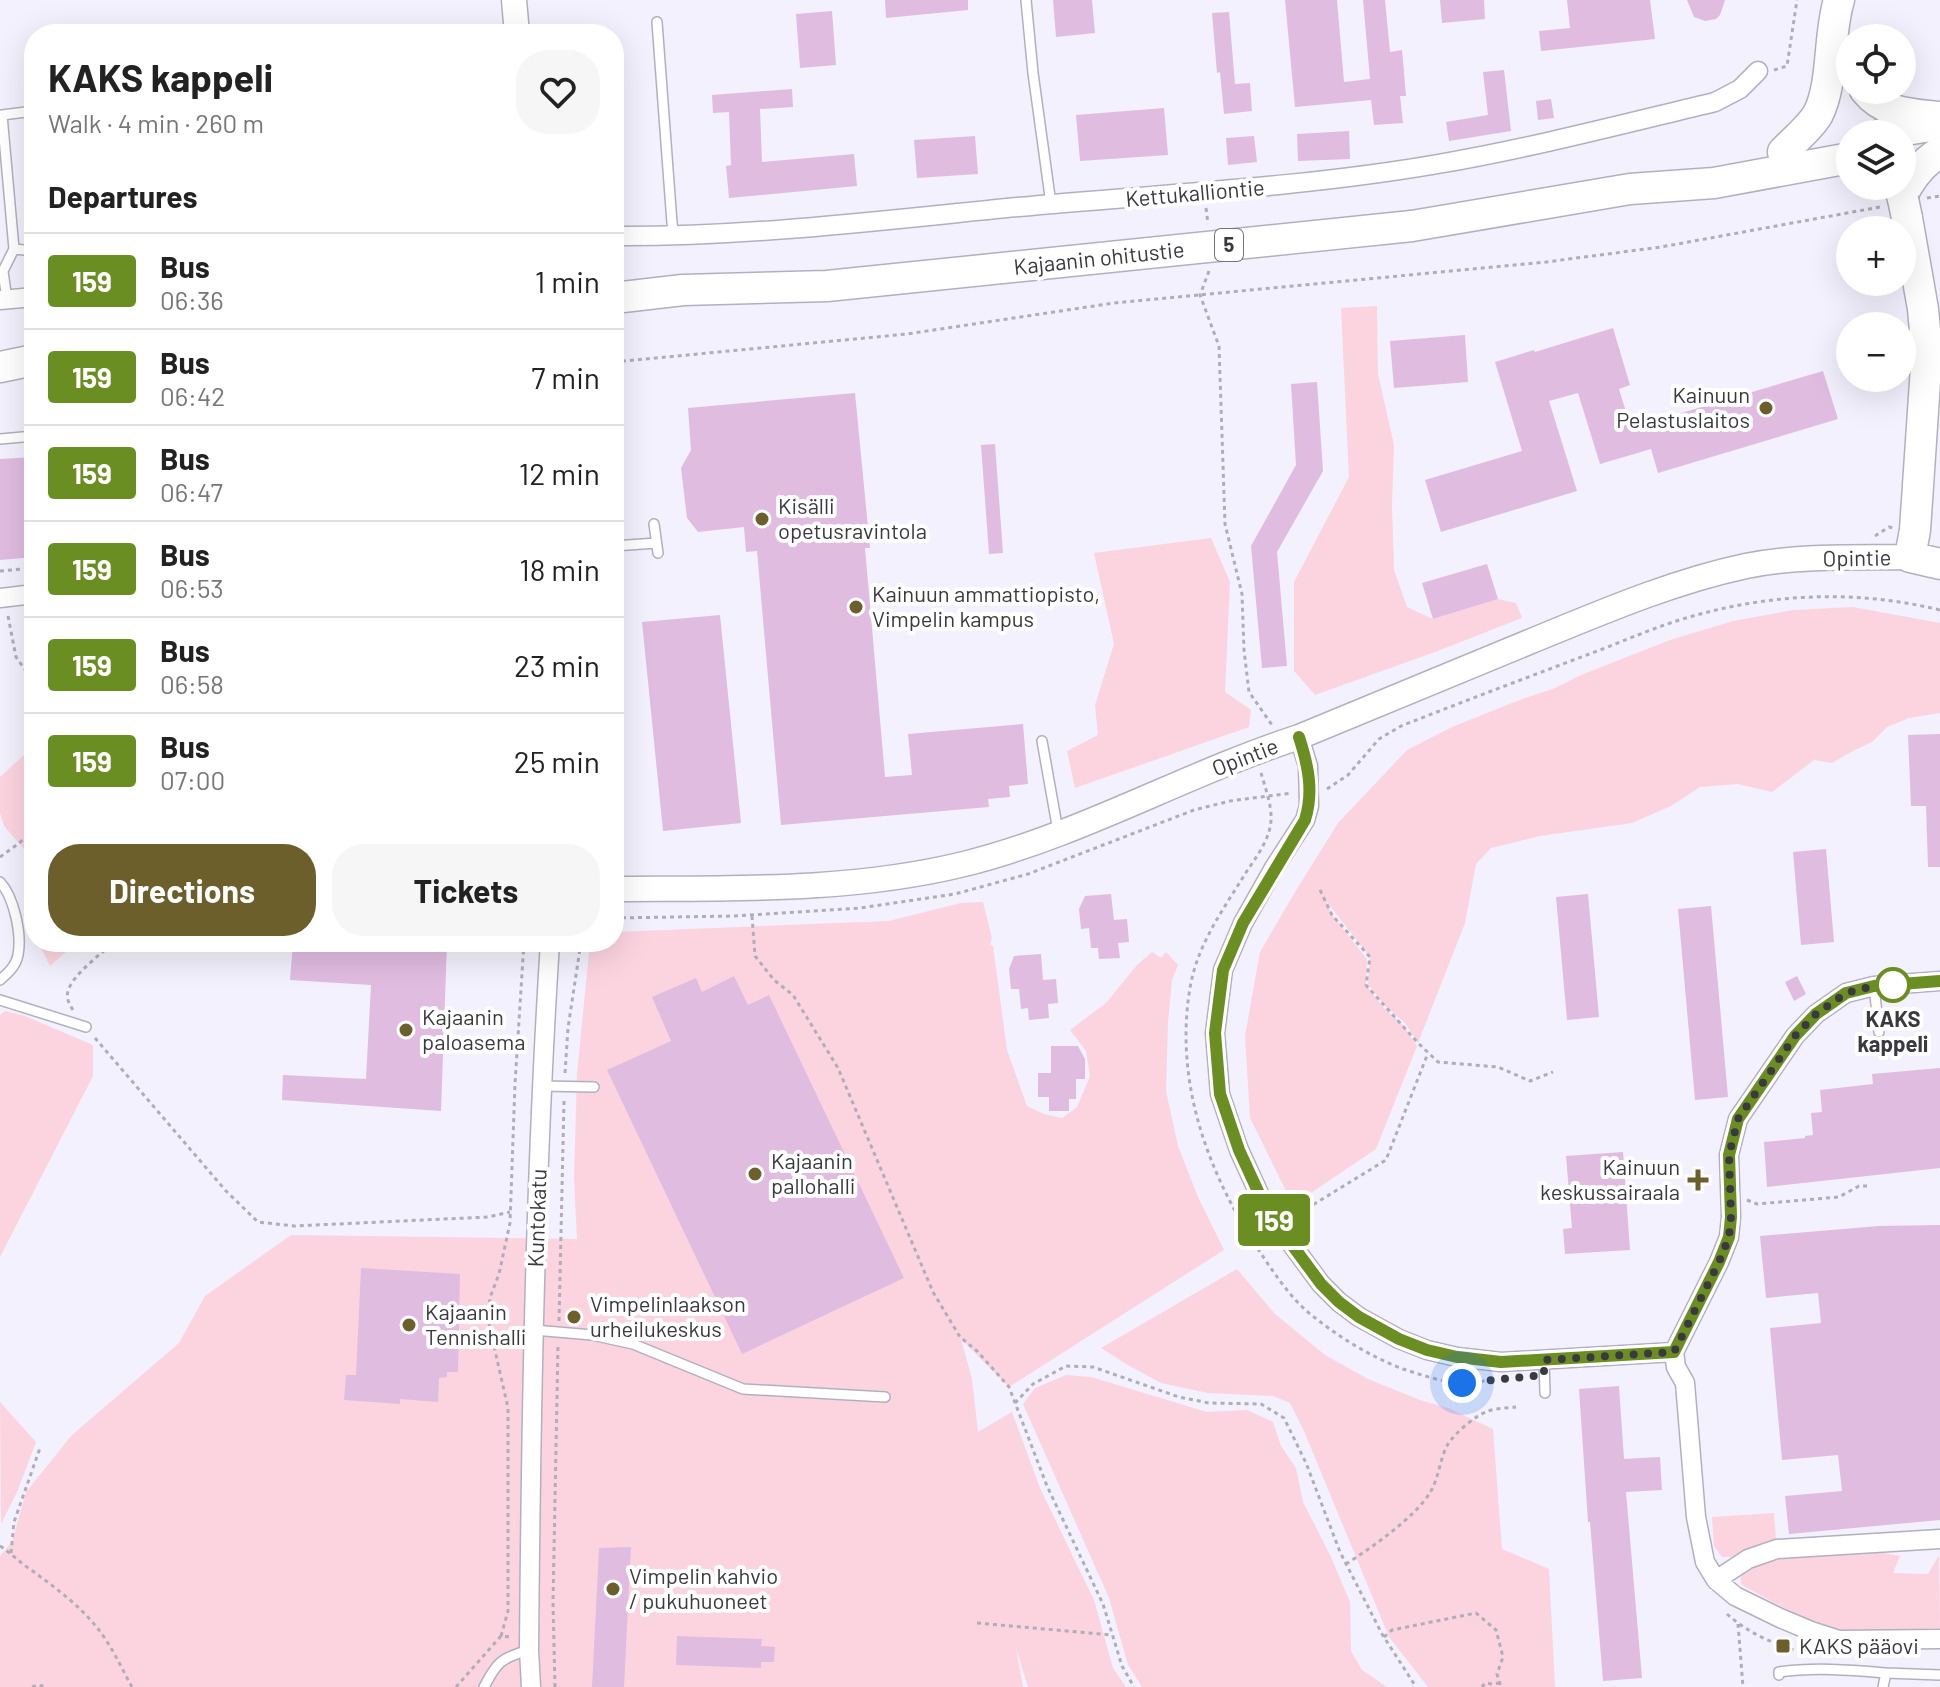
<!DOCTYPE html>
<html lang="en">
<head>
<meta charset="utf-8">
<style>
	:root { --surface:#fff; --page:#f6f6f6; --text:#222; --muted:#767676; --line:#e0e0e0; --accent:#6c5f2c }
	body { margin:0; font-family:Barlow,sans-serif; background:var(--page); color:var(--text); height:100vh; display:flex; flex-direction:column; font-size:30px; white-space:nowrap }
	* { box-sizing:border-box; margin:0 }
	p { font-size:26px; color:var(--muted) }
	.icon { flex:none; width:44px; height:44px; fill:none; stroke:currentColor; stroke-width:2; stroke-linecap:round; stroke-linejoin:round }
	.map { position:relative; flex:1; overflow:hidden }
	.side { position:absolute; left:24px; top:24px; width:600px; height:928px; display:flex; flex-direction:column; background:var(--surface); border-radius:32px; box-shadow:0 8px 32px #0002 }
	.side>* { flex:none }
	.badge { padding:0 16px; border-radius:6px; font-size:28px; line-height:52px }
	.fabs { position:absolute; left:1836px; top:24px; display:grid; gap:16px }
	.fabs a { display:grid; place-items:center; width:80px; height:80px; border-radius:50%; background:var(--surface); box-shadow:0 8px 32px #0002; font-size:40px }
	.you { position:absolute; width:40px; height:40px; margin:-20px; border:6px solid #fff; border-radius:50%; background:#1a73e8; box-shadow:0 0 0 12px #1a73e833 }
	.map>.badge { position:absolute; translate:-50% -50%; box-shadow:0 0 0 4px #fff }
	h2 { padding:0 24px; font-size:30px; line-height:72px }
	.round { display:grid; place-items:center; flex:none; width:84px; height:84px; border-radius:32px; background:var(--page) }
	.overview { display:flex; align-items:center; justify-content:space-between; height:136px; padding:0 24px }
	h1 { font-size:38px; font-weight:700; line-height:60px }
	.primary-button { display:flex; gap:16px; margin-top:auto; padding:16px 24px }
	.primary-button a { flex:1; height:92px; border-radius:32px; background:var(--accent); color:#fff; font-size:32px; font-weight:700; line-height:92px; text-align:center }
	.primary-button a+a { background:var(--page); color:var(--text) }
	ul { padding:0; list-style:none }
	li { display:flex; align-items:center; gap:24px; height:96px; padding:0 24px; border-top:2px solid var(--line) }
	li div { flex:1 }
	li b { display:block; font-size:30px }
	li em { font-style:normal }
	li .badge { min-width:88px; font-weight:700; text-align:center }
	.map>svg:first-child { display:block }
	.green { fill:#fcd4e0 }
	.building { fill:#e0bce1 }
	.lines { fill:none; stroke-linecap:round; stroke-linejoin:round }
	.service-casing { stroke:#b2b0bf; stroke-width:12 }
	.minor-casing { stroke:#b2b0bf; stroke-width:21 }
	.tertiary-casing { stroke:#b2b0bf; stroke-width:27 }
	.trunk-casing { stroke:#b2b0bf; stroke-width:33 }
	.path { stroke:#afaeb8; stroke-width:3; stroke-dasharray:4 4; stroke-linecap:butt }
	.service { stroke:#fff; stroke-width:9 }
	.minor { stroke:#fff; stroke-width:18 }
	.tertiary { stroke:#fff; stroke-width:24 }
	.trunk { stroke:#fff; stroke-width:30 }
	.trunk-bridge-casing { stroke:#b2b0bf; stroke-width:33; stroke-linecap:butt }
	.trunk-bridge { stroke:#fff; stroke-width:30 }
	.line-casing { stroke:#fff; stroke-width:18 }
	.line { stroke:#6b8e23; stroke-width:12 }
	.walk { stroke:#3a393f; stroke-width:8; stroke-dasharray:0 14.4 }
	.poi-dot { fill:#6c5f2c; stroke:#fff; stroke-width:3 }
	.stop-dot { fill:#fff; stroke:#6b8e23; stroke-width:4 }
	.labels { text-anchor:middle; stroke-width:8; stroke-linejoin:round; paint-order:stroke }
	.shield { fill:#fff; stroke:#757479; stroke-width:2 }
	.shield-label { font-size:20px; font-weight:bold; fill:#3a393f }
	.street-label { font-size:22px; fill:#3a393f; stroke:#fff }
	.poi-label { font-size:22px; fill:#3a393f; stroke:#fff; text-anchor:start }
	.stop-label { font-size:22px; font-weight:bold; fill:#3a393f; stroke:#fff }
</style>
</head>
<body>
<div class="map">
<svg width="1940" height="1687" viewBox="0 0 1940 1687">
	<rect width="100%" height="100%" fill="#f2f1fd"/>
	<path class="green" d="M1377,306L1378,374L1394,445L1392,506L1394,570L1407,607L1433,619L1498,599L1516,603L1522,618L1435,652L1315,695L1294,671V582L1349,477L1341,308Z
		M1211,538L1230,582L1225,692L1251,710L1249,727L1075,788L1067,751L1098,735L1095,705L1114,644L1094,553Z
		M1853,607L1940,623V713L1909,718L1887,727L1872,742L1853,751L1832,763L1814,760L1772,792L1738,784L1700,787L1671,806L1632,823L1540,836L1491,848L1476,864L1465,923L1418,1043L1405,1023L1385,1006L1368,984L1370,957L1326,901L1332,915L1367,959L1366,985L1383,1007L1403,1025L1417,1046L1376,1149L1293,1205L1250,1118L1245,1036L1260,952L1295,892L1338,823L1407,750L1452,727L1522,699L1553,689L1581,675L1670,640L1733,621L1793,610Z
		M34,746V934L31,927L30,856L4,826L0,813V777Z
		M983,902L992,938L990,945L993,946L1007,1050L1027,1106L1044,1114L1062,1118L1077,1107L1090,1076L1086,1051L1070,1030L1106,1003L1137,965L1152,952L1161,958L1166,952L1178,965L1172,980L1168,1022L1166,1091L1178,1146L1198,1197L1224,1250L1009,1387L961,1339L972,1379L978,1432L1012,1412L1040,1488L1094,1600L1113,1668L1126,1687H1028L1016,1648L1023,1687H0V1556L12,1542L26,1492L72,1435L179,1343L205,1296L291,1235L577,1239L574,1178L577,1074L590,942H614V932L889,921L961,903Z
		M38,942H77L50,966Z
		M5,1011L25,1016L93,1045V1076L0,1257V1015Z
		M1237,1269L1275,1314L1325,1355L1368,1379L1420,1400L1448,1408L1493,1429L1502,1549L1549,1569L1555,1687H1428L1389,1637L1304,1431L1290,1403L1273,1396L1208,1393L1161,1383L1126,1364L1101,1348Z
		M1066,1375L1091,1377L1207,1412L1247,1410L1273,1422L1281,1446L1296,1468L1303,1502L1331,1557L1350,1602L1351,1651L1362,1670L1387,1687H1142L1128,1665L1109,1598L1023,1404L1035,1388Z
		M0,1402L36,1442L17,1492L1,1524Z
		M1774,1513L1776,1540L1732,1557H1722L1714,1546L1712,1517Z
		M1866,1550L1900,1556L1893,1573L1928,1574L1939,1555L1940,1628C1910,1629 1860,1635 1833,1628C1801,1619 1771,1601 1742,1585C1741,1580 1739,1578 1742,1573C1754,1554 1843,1552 1866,1550Z"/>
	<path class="building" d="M885,0H968V10L886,18Z
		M1053,0H1092L1095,33L1056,37Z
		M1285,0H1337L1344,82L1370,79L1363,0H1385L1390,52L1402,50L1406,96H1400L1403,123L1374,125L1371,100L1295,107Z
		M1440,0H1484L1485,19L1442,23Z
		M1567,0H1650L1655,39L1541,51L1539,31L1570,28Z
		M1687,0H1725L1720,15L1716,19L1705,21L1694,17Z
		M832,11L836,65L800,68L796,14Z
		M1229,12L1235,84L1250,83L1252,111L1224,114L1220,72L1217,73L1212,13Z
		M1504,70L1511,131L1449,141L1446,122L1488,115L1483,72Z
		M792,89L793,107L760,109L762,162L854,154L857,186L729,198L726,166L731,165L729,112L713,113L712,95Z
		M1551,99L1554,118L1538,120L1536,101Z
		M1164,108L1168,155L1080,161L1076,115Z
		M1349,131L1350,159L1298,161L1297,134Z
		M975,136L978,174L917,178L914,140Z
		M1254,136L1257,162L1228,165L1226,138Z
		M1613,328L1630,385L1619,389L1631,428L1823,371L1838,419L1658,473L1651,449L1600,464L1578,393L1549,401L1577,491L1441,532L1425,480L1522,451L1495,362L1534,350L1535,352Z
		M1465,335L1468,382L1394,388L1390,341Z
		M1317,382L1323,471L1277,552L1287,666L1262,668L1251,546L1296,465L1291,384Z
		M855,393L870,548H865L885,777L912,775L908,734L1023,724L1028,784L1009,786L1010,797L988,799L989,807L781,825L757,551L746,552L744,527L698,532L687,518L681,468L691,450L688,408Z
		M995,444L1003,553L989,554L981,445Z
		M34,457V557L0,560V459Z
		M1487,564L1498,599L1433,619L1422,583Z
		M720,615L741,823L663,831L642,622Z
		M1940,734V867H1928L1926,806H1911L1908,735Z
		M1826,849L1834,942L1801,945L1793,852Z
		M1111,894L1114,920L1127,919L1129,942L1118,943L1120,958L1099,959L1098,948H1091L1089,928L1081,929L1079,909L1085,896Z
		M1588,894L1599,1017L1567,1020L1556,897Z
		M1711,906L1728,1097L1695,1100L1678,909Z
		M293,942H447L441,1111L282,1100L283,1075L366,1079L371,985L290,980Z
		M1041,954L1043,980L1056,979L1058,1003L1048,1004L1049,1018L1029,1020L1028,1008L1021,1009L1019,989H1011L1009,969L1014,956Z
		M734,976L748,1005L769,995L904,1278L742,1354L607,1070L671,1041L652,997L696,978L702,992Z
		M1797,976L1806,994L1794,1001L1785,982Z
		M1051,1046H1078L1085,1059V1079H1076V1099H1069V1111H1049V1097H1038V1073H1051Z
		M1940,1068V1168L1767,1187L1764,1142L1805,1138V1136L1813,1135L1811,1113L1822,1112L1820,1090L1873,1084L1872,1074Z
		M1623,1152L1630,1250L1565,1254L1563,1229L1572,1228L1566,1156Z
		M1940,1225V1520L1789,1534L1785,1496L1842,1491L1838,1455L1782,1460L1770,1328L1821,1323L1818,1293L1766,1298L1760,1236L1879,1226Z
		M361,1268L460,1274L458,1372H447V1377L439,1378L438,1402L400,1399V1404L344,1400L346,1375H356Z
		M1619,1386L1624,1459L1660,1457L1662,1490L1626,1492L1642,1678L1603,1681L1590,1522H1588L1579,1389Z
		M631,1547L624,1687H592L599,1548Z
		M677,1636L762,1639L761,1646L775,1647L774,1662H761V1668L676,1665Z"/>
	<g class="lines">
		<defs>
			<path id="service" d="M1026,0L1033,73L1051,204
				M657,22L672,223L674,236
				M14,249L34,251
				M7,300L3,271L14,249L2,115L34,111
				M0,439L34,436
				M654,524L658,553
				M614,546L656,543
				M1042,741L1058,831
				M0,882C14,897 22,934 18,955C16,966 8,973 0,980
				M1874,986L1879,1032
				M0,1000L86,1027
				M541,1086L594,1087
				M534,1330L592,1335L633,1344L743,1389L885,1397
				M1544,1360L1545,1393
				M1779,1675V1672C1815,1667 1850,1670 1886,1673
				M484,1687C497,1662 501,1658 529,1650
				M1883,1687L1886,1673L1940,1675"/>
			<path id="minor" d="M614,236C749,237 884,220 1018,207C1158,194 1299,188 1438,164C1531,148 1623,124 1715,102L1740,89L1758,71
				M0,300L34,297
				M0,598L34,594
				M1299,737L1308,766L1309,806L1305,820L1274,868L1243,923L1223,970L1215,1033L1220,1094L1239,1150L1267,1211L1321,1284L1339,1302L1359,1317L1399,1339L1427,1350L1457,1357L1501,1362L1674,1352
				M1940,981L1874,986L1846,993L1816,1014L1795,1036L1738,1119L1729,1155L1731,1217L1729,1237L1719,1262L1674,1352L1676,1367L1685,1383L1696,1517L1705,1562L1716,1580L1735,1596L1780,1618L1811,1631L1839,1640L1940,1639
				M1716,1580L1748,1559L1777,1549L1940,1539
				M531,1687L529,1650C531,1414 535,1178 550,942"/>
			<path id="tertiary" d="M514,0L517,34
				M614,889C731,888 850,892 964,864C1081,835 1185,774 1299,737C1375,705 1452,674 1529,642C1600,613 1671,582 1746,566C1800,555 1855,558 1910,557"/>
			<path id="trunk" d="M1865,90C1884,114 1912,114 1940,117
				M1882,134L1930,126
				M1783,152C1794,140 1810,128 1818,114C1834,82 1828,35 1839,0
				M1903,199L1902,196C1911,177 1922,163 1940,152
				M1907,218L1923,309L1927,352L1915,530L1910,557L1940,564
				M614,298L683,290L827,286L1412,226L1630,189L1714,183L1850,158
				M0,367L34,360"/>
		</defs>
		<use href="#service" class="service-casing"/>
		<use href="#minor" class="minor-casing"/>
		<use href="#tertiary" class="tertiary-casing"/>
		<use href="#trunk" class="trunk-casing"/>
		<path class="path" d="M1774,70L1787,66L1797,0
			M1927,198L1940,196
			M1206,208L1208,224
			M1209,271L1200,295L1219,346L1225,524L1242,594L1244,650L1249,692L1272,725
			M614,362L907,334L1114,303L1546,262L1661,247L1880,207
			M1875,536L1889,527L1893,528
			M0,571L34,568
			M8,616L16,657L34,682
			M1261,773C1265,787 1272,806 1271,820C1270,840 1256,857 1245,874C1223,910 1197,945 1190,988C1174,1082 1208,1174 1260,1252C1274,1273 1289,1296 1309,1313C1337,1336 1369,1356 1403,1369C1422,1375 1441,1382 1462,1383C1471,1383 1482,1381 1492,1380
			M1327,789L1348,775L1379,739L1401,726C1462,702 1523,679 1584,656C1620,643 1656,626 1693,616C1774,593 1858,590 1940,610
			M0,857L18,844L34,830
			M1320,890L1332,915L1370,957L1366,985L1418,1043L1438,1062L1498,1067L1530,1081L1553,1072
			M752,916L755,956L774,980L793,995L838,1068L933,1292L960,1337L977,1351L1009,1387L1047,1486L1103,1604L1122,1666L1134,1687
			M614,918L734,916L860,908L955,894L1028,874L1194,810L1230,801L1292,793
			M73,1010C69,1004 66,998 68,991C73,974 101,954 114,942
			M95,1038L226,1191L258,1222L294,1226L488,1217L510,1212
			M565,1073L568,1028L581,942
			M1747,1200L1757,1204L1839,1197L1859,1186H1867
			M1293,1217L1386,1160L1428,1053
			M559,1321L564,1101
			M1015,1403L1033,1384L1066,1366L1093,1367L1179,1397L1209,1403L1261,1404L1284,1418L1306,1463L1340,1552L1382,1634L1416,1687
			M0,1546C11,1553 19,1562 30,1569C57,1589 85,1609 104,1637C115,1653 123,1671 132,1687
			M11,1553L14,1522L40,1448
			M1346,1564C1371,1548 1416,1517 1431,1491C1439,1477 1440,1458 1448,1444C1454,1434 1475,1416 1486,1412C1494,1408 1507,1408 1516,1407
			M1727,1614C1750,1635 1782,1648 1813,1655
			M977,1623L1112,1635
			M1738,1624L1743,1687
			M501,1636L508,1611V1408L489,1324L488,1309L491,1295L499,1274L510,1223L515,1084L524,942
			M1384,1637L1392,1630L1476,1613L1496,1630L1503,1657L1497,1674L1501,1687
			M32,1687L38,1685L47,1687
			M456,1687L501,1636L511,1637
			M555,1687L553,1603L558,1345
			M1482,1687L1485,1683L1492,1684L1499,1683"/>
		<use href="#service" class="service"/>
		<use href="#minor" class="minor"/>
		<use href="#tertiary" class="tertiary"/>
		<use href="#trunk" class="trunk"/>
		<defs>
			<path id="trunk-bridge" d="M1903,199L1907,218"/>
		</defs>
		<use href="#trunk-bridge" class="trunk-bridge-casing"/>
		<use href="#trunk-bridge" class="trunk-bridge"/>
	</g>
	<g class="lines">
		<defs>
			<path id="line" d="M1299,737C1308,765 1314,791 1305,820L1243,923L1223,970L1215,1033L1220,1094L1239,1150L1267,1211L1321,1284L1339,1302L1359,1317L1399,1339L1427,1350L1457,1357L1501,1362L1674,1352L1719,1262L1729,1237L1731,1217L1729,1155L1738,1119L1795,1036L1816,1014L1846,993L1874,986L1940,981"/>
		</defs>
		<use href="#line" class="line-casing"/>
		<use href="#line" class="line"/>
		<path class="walk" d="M1462,1383L1544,1375V1360L1674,1352L1719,1262L1729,1237L1731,1217L1729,1155L1738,1119L1795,1036L1816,1014L1846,993L1874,986L1893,985"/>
	</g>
	<g class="poi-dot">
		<circle cx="1766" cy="408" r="8"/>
		<circle cx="762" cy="519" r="8"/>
		<circle cx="856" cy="607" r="8"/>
		<circle cx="406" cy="1030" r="8"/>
		<circle cx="755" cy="1174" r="8"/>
		<path d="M1694 1168h8v8h8v8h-8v8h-8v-8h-8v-8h8z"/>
		<circle cx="574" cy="1317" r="8"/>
		<circle cx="409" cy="1325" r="8"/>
		<circle cx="613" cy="1589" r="8"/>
		<rect x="1775" y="1638" width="16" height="16" rx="4"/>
	</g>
	<circle class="stop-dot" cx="1893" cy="985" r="16"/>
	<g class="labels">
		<rect class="shield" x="1215" y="229" width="28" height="32" rx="6"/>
		<g class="shield-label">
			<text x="1229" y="252">5</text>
		</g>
		<g class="street-label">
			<text transform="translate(1195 193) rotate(-5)" y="8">Kettukalliontie</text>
			<text transform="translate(1099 258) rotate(-6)" y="8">Kajaanin ohitustie</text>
			<text transform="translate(1857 558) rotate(-1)" y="8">Opintie</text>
			<text transform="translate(1245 757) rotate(-21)" y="8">Opintie</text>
			<text transform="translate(537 1218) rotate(-88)" y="8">Kuntokatu</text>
		</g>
		<g class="poi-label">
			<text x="1750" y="403" text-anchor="end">Kainuun<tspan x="1750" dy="25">Pelastuslaitos</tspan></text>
			<text x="778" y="514">Kisälli<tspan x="778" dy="25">opetusravintola</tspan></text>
			<text x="872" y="602">Kainuun ammattiopisto,<tspan x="872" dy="25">Vimpelin kampus</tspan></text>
			<text x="422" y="1025">Kajaanin<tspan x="422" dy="25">paloasema</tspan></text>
			<text x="771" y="1169">Kajaanin<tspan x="771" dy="25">pallohalli</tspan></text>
			<text x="1680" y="1175" text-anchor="end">Kainuun<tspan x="1680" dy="25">keskussairaala</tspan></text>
			<text x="590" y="1312">Vimpelinlaakson<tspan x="590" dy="25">urheilukeskus</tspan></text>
			<text x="425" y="1320">Kajaanin<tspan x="425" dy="25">Tennishalli</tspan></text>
			<text x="629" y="1584">Vimpelin kahvio<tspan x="629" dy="25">/ pukuhuoneet</tspan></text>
			<text x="1799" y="1654">KAKS pääovi</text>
		</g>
		<g class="stop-label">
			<text x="1893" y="1027">KAKS<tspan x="1893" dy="25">kappeli</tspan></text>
		</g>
	</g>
</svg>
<div class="fabs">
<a><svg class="icon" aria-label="locate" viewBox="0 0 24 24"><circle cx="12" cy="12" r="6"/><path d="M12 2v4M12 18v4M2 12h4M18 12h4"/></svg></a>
<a><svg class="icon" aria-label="layers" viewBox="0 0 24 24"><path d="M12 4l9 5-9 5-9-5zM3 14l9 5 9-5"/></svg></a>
<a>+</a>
<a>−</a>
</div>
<div class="you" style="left:1462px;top:1383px"></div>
<b class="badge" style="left:1274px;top:1220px;background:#6b8e23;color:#fff">159</b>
<section class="side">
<div class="overview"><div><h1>KAKS kappeli</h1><p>Walk · 4 min · 260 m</p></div><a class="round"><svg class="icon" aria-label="heart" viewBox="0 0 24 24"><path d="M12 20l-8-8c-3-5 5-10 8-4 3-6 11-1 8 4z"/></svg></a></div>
<h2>Departures</h2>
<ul>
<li><span class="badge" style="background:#6b8e23;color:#fff">159</span><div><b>Bus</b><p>06:36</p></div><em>1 min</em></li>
<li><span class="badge" style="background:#6b8e23;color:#fff">159</span><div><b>Bus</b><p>06:42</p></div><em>7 min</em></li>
<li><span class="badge" style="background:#6b8e23;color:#fff">159</span><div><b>Bus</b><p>06:47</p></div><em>12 min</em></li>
<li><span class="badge" style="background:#6b8e23;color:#fff">159</span><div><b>Bus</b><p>06:53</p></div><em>18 min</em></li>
<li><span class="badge" style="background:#6b8e23;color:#fff">159</span><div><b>Bus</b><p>06:58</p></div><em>23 min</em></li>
<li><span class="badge" style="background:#6b8e23;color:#fff">159</span><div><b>Bus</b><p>07:00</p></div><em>25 min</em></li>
</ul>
<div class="primary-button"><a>Directions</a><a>Tickets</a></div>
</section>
</div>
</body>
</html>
